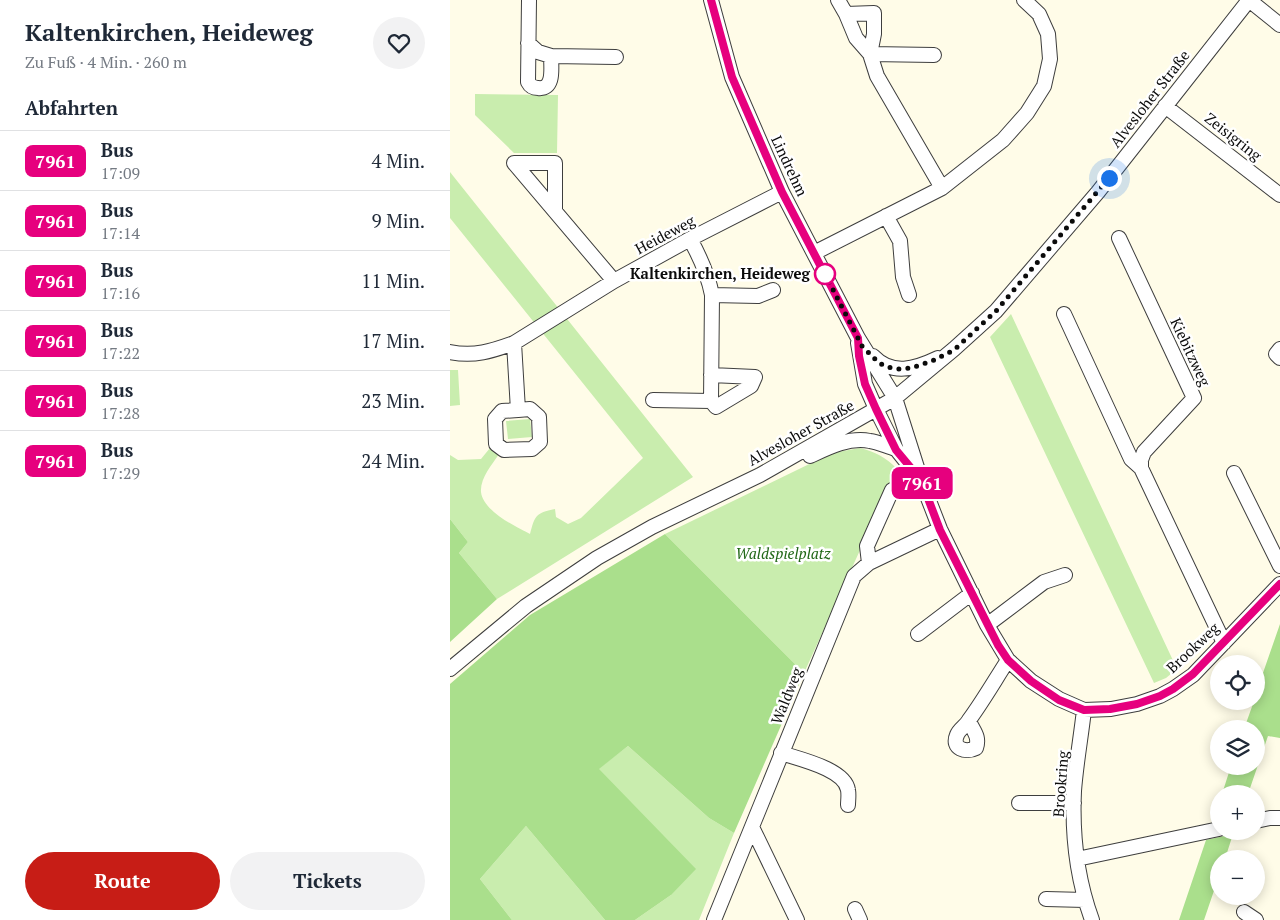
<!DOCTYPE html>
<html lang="de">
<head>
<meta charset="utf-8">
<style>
	:root { --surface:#fff; --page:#f2f2f3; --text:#1f2937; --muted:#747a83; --line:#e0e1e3; --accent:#c71d16 }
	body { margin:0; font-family:"PT Serif",serif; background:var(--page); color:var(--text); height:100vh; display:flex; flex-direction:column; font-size:19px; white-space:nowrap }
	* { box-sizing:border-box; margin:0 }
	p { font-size:16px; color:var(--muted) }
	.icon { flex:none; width:28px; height:28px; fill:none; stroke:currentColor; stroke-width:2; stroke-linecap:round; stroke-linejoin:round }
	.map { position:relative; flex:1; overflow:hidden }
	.side { display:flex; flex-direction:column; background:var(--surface); width:450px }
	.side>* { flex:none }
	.badge { padding:0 10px; border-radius:8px; font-size:18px; line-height:32px }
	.controls { position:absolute; left:760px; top:655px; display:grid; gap:10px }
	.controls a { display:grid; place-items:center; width:55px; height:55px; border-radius:50%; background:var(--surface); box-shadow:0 2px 12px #0003; font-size:25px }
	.you { position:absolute; width:25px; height:25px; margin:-12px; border:4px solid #fff; border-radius:50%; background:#1a73e8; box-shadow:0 0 0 8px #1a73e833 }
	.map>.badge { position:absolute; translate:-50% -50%; box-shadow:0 0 0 2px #fff }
	h2 { padding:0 25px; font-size:19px; line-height:45px }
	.round { display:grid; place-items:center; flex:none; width:52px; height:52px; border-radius:26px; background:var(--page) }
	.summary { display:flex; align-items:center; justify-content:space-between; height:85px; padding:0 25px }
	h1 { font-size:24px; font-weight:700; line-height:38px }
	.primary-button { display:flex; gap:10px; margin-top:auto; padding:10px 25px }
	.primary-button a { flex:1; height:58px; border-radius:30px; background:var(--accent); color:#fff; font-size:20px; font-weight:700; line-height:58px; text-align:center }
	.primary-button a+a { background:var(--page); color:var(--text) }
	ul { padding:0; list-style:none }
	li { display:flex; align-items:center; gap:15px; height:60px; padding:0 25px; border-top:1px solid var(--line) }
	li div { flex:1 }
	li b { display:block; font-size:19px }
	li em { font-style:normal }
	li .badge { min-width:55px; font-weight:700; text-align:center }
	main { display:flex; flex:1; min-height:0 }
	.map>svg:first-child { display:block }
	.green { fill:#c9edae }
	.forest { fill:#aadf8c }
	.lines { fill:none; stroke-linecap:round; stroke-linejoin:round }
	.minor-casing { stroke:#3e3e3e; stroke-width:16 }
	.minor { stroke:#fff; stroke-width:14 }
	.line-casing { stroke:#fff; stroke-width:11 }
	.line { stroke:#e6007e; stroke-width:8 }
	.walk { stroke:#0b0b0b; stroke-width:5; stroke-dasharray:0 9 }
	.stop-dot { fill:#fff; stroke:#e6007e; stroke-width:2.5 }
	.labels { text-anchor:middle; stroke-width:5; stroke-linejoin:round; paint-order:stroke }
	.street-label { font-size:15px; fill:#0b0b0b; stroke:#fff }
	.stop-label { font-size:15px; font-weight:bold; fill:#0b0b0b; stroke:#fff; text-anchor:end }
	.park-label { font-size:15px; font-style:italic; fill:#206716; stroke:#fff }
</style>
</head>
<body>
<main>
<section class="side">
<div class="summary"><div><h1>Kaltenkirchen, Heideweg</h1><p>Zu Fuß · 4 Min. · 260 m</p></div><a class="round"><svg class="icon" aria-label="heart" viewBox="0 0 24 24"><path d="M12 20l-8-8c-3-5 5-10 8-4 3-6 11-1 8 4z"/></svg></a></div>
<h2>Abfahrten</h2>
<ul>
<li><span class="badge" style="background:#e6007e;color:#fff">7961</span><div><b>Bus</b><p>17:09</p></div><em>4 Min.</em></li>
<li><span class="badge" style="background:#e6007e;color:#fff">7961</span><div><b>Bus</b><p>17:14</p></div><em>9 Min.</em></li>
<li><span class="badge" style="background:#e6007e;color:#fff">7961</span><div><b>Bus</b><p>17:16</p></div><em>11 Min.</em></li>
<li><span class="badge" style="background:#e6007e;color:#fff">7961</span><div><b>Bus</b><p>17:22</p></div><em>17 Min.</em></li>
<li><span class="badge" style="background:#e6007e;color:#fff">7961</span><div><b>Bus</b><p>17:28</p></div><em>23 Min.</em></li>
<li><span class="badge" style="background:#e6007e;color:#fff">7961</span><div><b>Bus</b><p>17:29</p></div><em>24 Min.</em></li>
</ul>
<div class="primary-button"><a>Route</a><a>Tickets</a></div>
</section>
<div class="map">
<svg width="830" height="920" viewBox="0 0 830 920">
	<rect width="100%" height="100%" fill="#fffce8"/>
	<path class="green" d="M25,94L108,95L107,153H64L25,115Z
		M0,172L243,477L47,599L9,553L18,542L0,519V455L8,460L31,459L40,448L49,454C42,465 30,478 31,492C33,511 66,527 80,534C85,516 85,513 105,509L106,517L118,524L131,518L193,458L0,218Z
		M561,314L727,669L716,678L704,683L540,337Z
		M0,370H8L10,405L0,406Z
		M80,419L82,437L58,439L56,421Z
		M410,448C425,452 436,457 447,469L354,673L215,534L382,453Z
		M178,746L259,818L284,833L249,920H185L221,895L148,769Z
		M76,826L155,920H62L30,879Z"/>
	<path class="forest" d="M0,519L18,542L9,553L47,599L0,642Z
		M215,534L354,673L284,833L259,818L178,746L149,769L246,869L221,895L185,920H155L76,826L30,879L62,920H0V684L80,615Z
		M830,624V738L818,736L798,794H772L781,766H806V729H794L804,701H806V693Z
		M783,834L775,859H769V876L754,920H729L756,840Z"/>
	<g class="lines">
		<defs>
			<path id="minor" d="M261,0L282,77L332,192L408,338L445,398L471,480L490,529L537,625L558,660L581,681L609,699L634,710L661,709L687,704L710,696L723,689L743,675L830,584
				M388,0L396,14
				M799,0L830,25
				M78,43L88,52L101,56C101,67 105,90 88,88C83,88 80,86 78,82L79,0
				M484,55L420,54L424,34V13L396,14L406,38L420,54L427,76L492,188
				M101,56L166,57
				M715,106L830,195
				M105,211V163H64L164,281
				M436,216L450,241L453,277L459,295
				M669,238L744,398L694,452L691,460V468L774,643
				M240,239C250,257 258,274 262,295L261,401L266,407L301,386L305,377L261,375
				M364,253L492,188L553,140L577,113L594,86L600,59L598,34L589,14L574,0
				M262,295L308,296L323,290
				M614,314L681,459L691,468
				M408,343L415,384L426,409L446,449L466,474
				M830,349L826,354L830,358
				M0,352C24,357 42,351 64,343
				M423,356C442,376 465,369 488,358
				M203,400L261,401
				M68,410L52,411L45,419L46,444L54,450L82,449L90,442L89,417L80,409L68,410L64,343L164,281L240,239L332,192
				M360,456C379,447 399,437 420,441C428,442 438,447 446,449
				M784,473L830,566
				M419,563L417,546L442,490
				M537,625L594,582L615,575
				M468,634L522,593
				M0,669L76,606L147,558L202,527L310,475L426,409L445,398L504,349L546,311L648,192L799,0
				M634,710C631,737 626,764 624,791C622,834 627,879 642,920
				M519,721C523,731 530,736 526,748C516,753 501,749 507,735C509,729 516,726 519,720C533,701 545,680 558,660
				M331,753C349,759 395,769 398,790C399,795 398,801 398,805
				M569,803H624
				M806,821L820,818H830
				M302,827L347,920
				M627,859L769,829
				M596,899L635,900
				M405,909L410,920
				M794,912L806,920
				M264,920L404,576L419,563L490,529"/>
		</defs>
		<use href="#minor" class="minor-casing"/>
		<use href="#minor" class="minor"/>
	</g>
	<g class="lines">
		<defs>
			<path id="line" d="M261,0L282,77L332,192L408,338L409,356L415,384L426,409L446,450L471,480L490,530L548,645L558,660L581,681L609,700L634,710L660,709L687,704L710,696L723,689L743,674L830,584"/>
		</defs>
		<use href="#line" class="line-casing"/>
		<use href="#line" class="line"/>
		<path class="walk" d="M375,274L412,346L429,363L437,367L448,369L461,368L482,361L504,350L546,311L659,178"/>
	</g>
	<circle class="stop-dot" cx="375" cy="274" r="10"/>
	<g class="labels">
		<g class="street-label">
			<text transform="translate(700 99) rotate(-52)" y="5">Alvesloher Straße</text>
			<text transform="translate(783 137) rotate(38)" y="5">Zeisigring</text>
			<text transform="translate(339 166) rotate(65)" y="5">Lindrehm</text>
			<text transform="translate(215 235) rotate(-28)" y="5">Heideweg</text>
			<text transform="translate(740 352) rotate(65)" y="5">Kiebitzweg</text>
			<text transform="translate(351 433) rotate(-29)" y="5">Alvesloher Straße</text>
			<text transform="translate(743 648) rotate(-43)" y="5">Brookweg</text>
			<text transform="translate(337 696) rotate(-68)" y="5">Waldweg</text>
			<text transform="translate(611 784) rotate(-86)" y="5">Brookring</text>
		</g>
		<g class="stop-label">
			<text x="360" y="279">Kaltenkirchen, Heideweg</text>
		</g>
		<g class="park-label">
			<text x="333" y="559">Waldspielplatz</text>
		</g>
	</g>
</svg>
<div class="controls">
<a><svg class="icon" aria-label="locate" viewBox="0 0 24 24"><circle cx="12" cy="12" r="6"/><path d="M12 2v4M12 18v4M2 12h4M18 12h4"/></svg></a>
<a><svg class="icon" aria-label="layers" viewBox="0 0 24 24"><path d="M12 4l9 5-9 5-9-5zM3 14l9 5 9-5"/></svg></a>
<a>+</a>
<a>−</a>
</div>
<div class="you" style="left:659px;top:178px"></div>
<b class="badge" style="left:472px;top:483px;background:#e6007e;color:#fff">7961</b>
</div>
</main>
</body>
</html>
